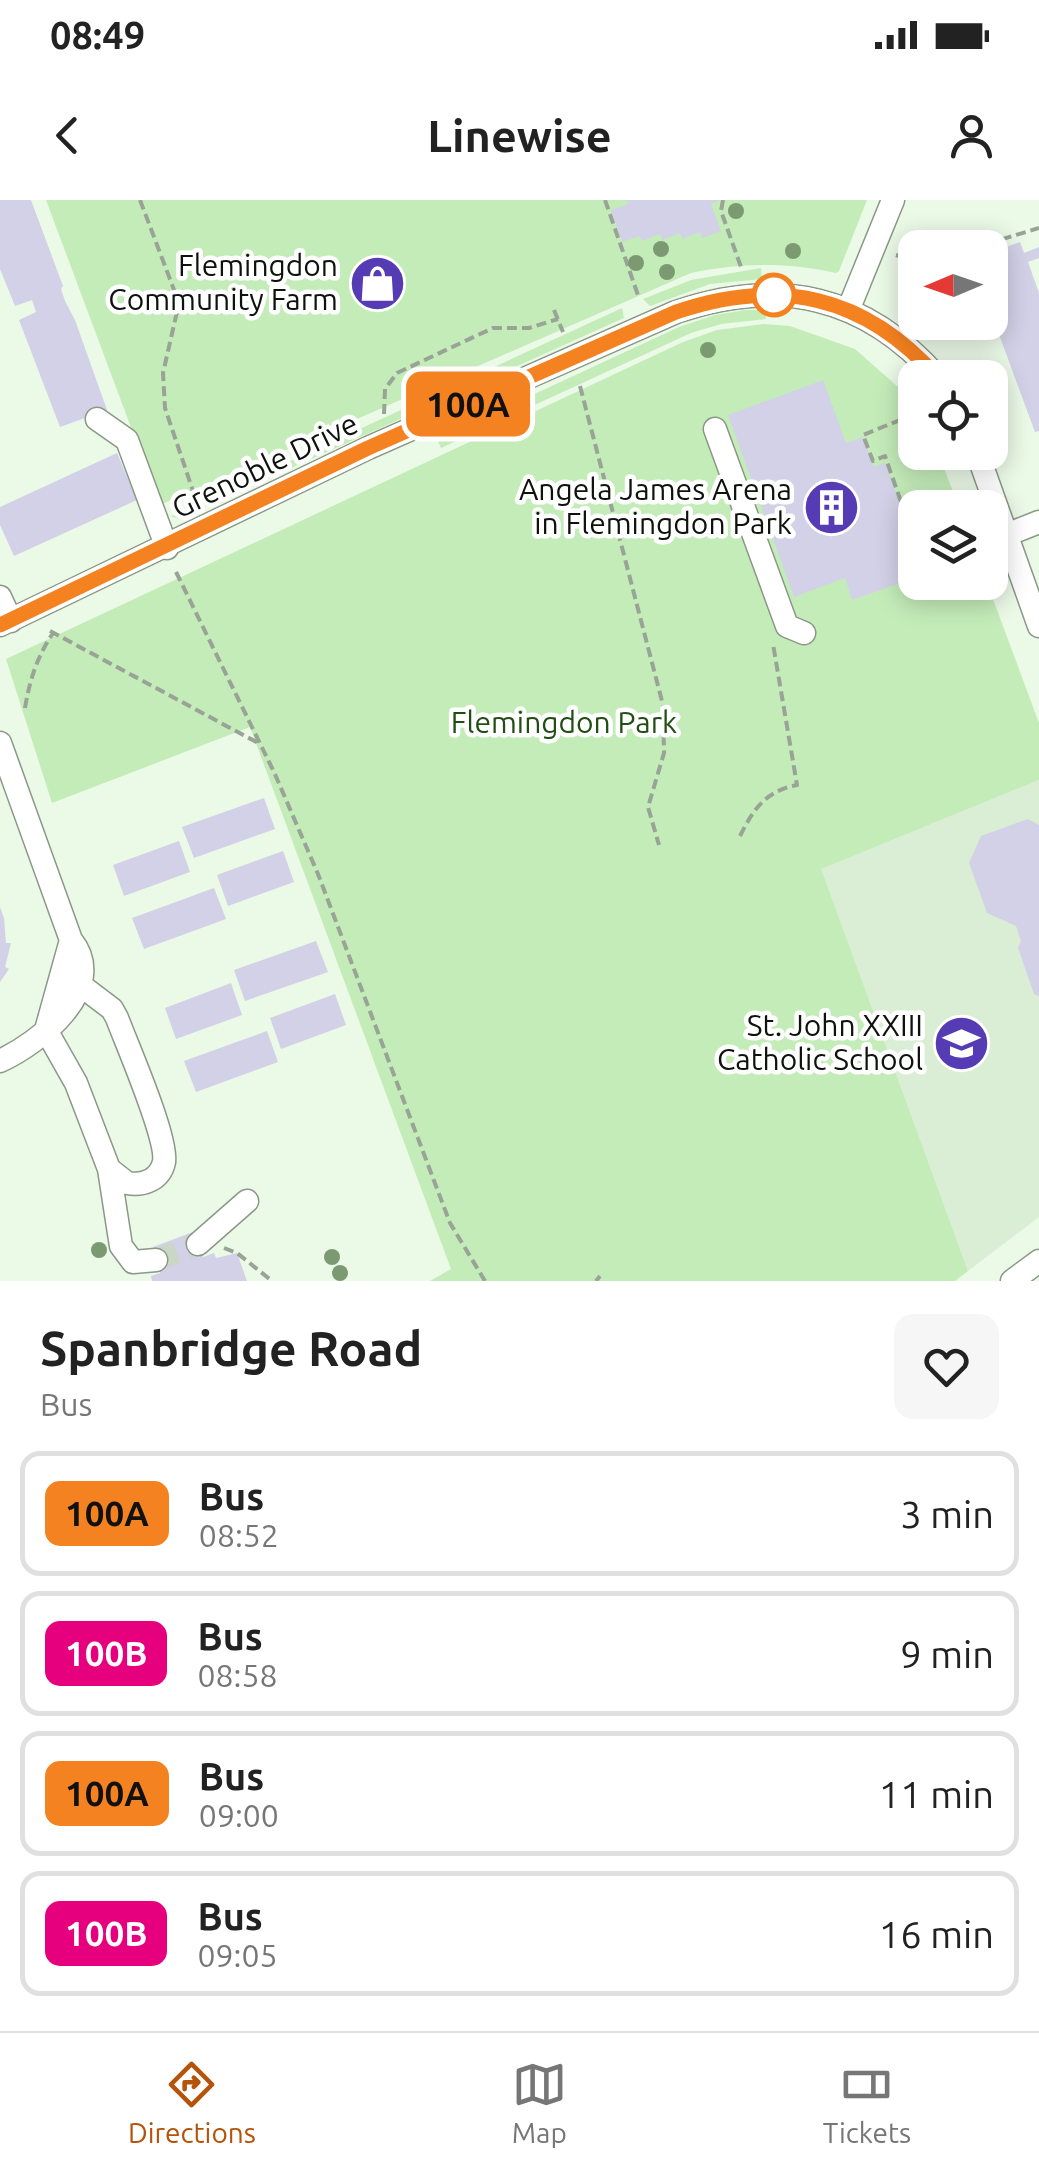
<!DOCTYPE html>
<html lang="en">
<head>
<meta charset="utf-8">
<style>
	:root { --surface:#fff; --page:#f6f6f6; --text:#222; --muted:#767676; --line:#e0e0e0; --accent:#b45309 }
	body { margin:0; font-family:Ubuntu,sans-serif; background:var(--page); color:var(--text); height:100vh; display:flex; flex-direction:column; font-size:38px; white-space:nowrap }
	* { box-sizing:border-box; margin:0 }
	p { font-size:32px; color:var(--muted) }
	.icon { flex:none; width:55px; height:55px; fill:none; stroke:currentColor; stroke-width:2; stroke-linecap:round; stroke-linejoin:round }
	.map { position:relative; height:1081px; overflow:hidden }
	.sheet { display:flex; flex-direction:column; background:var(--surface); flex:1 }
	.sheet>* { flex:none }
	.badge { padding:0 20px; border-radius:15px; font-size:35px; line-height:65px }
	.needle { width:65px; rotate:268deg }
	.fabs { position:absolute; left:898px; top:30px; display:grid; gap:20px }
	.fabs a { display:grid; place-items:center; width:110px; height:110px; border-radius:20px; background:var(--surface); box-shadow:0 5px 25px #0003; font-size:50px }
	.map>.badge { position:absolute; translate:-50% -50%; box-shadow:0 0 0 5px #fff }
	.round { display:grid; place-items:center; flex:none; width:105px; height:105px; border-radius:20px; background:var(--page) }
	.headline { display:flex; align-items:center; justify-content:space-between; height:170px; padding:0 40px }
	h1 { font-size:48px; font-weight:700; line-height:75px }
	ul { padding:0; list-style:none }
	li { display:flex; align-items:center; gap:30px; height:125px; margin:0 20px 15px; padding:0 20px; border:5px solid var(--line); border-radius:20px }
	li div { flex:1 }
	li b { display:block; font-size:38px }
	li em { font-style:normal }
	li .badge { min-width:110px; font-weight:700; text-align:center }
	.status { display:flex; justify-content:space-between; align-items:center; height:70px; padding:0 50px; background:var(--surface); direction:ltr }
	.status svg { height:28px; fill:currentColor }
	header { display:flex; justify-content:space-between; align-items:center; height:130px; padding:0 40px; background:var(--surface); font-size:45px; font-weight:700 }
	.tabs { display:flex; justify-content:space-around; align-items:center; height:140px; border-top:2px solid var(--line); background:var(--surface); font-size:28px; color:var(--muted) }
	.tabs a { display:grid; justify-items:center; gap:5px }
	.tabs .active { color:var(--accent) }
	.map>svg:first-child { display:block }
	.built { fill:#daeed5 }
	.green { fill:#c4ecb9 }
	.building { fill:#d2d1e7 }
	.lines { fill:none; stroke-linecap:round; stroke-linejoin:round }
	.minor-tunnel { stroke:#cad6c6; stroke-width:22; stroke-dasharray:22 11; stroke-linecap:butt }
	.minor-casing { stroke:#8b9887; stroke-width:25 }
	.path { stroke:#99a396; stroke-width:4; stroke-dasharray:10 5; stroke-linecap:butt }
	.minor { stroke:#fff; stroke-width:22 }
	.tree { fill:#7c9a72 }
	.line-casing { stroke:#fff; stroke-width:22 }
	.line { stroke:#f58220; stroke-width:15 }
	.stop-dot { fill:#fff; stroke:#f58220; stroke-width:5 }
	.labels { text-anchor:middle; stroke-width:9; stroke-linejoin:round; paint-order:stroke }
	.poi-label { font-size:30px; fill:#0d120c; stroke:#fff; text-anchor:end }
	.street-label { font-size:30px; fill:#0d120c; stroke:#fff }
	.park-label { font-size:30px; fill:#224d13; stroke:#fff }
</style>
</head>
<body>
<div class="status"><b>08:49</b><svg viewBox="0 0 49 12"><path d="M0 12V9h3v3zM5 12V6h3v6zM10 12V3h3v9zM15 12V0h3v12zM26 1h20v11H26zM47 4h2v5h-2z"/></svg></div>
<header><svg class="icon" aria-label="back" viewBox="0 0 24 24"><path d="M15 5l-7 7 7 7"/></svg>Linewise<svg class="icon" aria-label="person" viewBox="0 0 24 24"><circle cx="12" cy="8" r="4"/><path d="M4 21q1-7 8-7t8 7"/></svg></header>
<div class="map">
<svg width="1039" height="1081" viewBox="0 0 1039 1081">
	<rect width="100%" height="100%" fill="#ebf9e7"/>
	<path class="built" d="M1039,580V1017L968,1071L820,669Z"/>
	<path class="green" d="M46,0H867L839,71L836,73C786,62 741,63 691,73L160,305Z
		M761,68L762,79L710,84L650,106L643,99L691,80Z
		M622,108L624,118L178,319L171,316Z
		M745,110H765L766,119L721,124L691,133L441,248L437,239L679,127L715,115Z
		M764,124L790,126L855,149L915,202V252L938,253L959,307L915,308V382L987,383L1039,523V580L821,669L968,1071L955,1081H430L451,1069L250,527L52,603L6,459L683,142L717,130Z"/>
	<path class="building" d="M0,0H31L63,86L61,89L65,101L75,120L107,210L60,227L19,120L36,112L32,100L15,106L0,69Z
		M627,0H720L711,4L721,31L702,38L700,32L682,39L680,33L662,40L660,34L642,41L640,36L622,42L611,10L628,4Z
		M1020,42L1024,53L1039,47V58L1028,62L1039,93V231L1035,232L990,110V53Z
		M823,180L846,243L863,237L874,267L885,263L915,346V357L908,360L914,378L852,400L845,378L794,397L728,215Z
		M117,253L137,300L14,356L0,325V307Z
		M264,598L275,629L194,658L182,627Z
		M1028,619L1039,625V796L1034,794L1018,748L1021,741L1016,726L987,713L969,663L981,636Z
		M179,641L190,672L124,696L113,665Z
		M283,651L294,682L228,706L217,675Z
		M214,688L226,719L144,749L132,718Z
		M0,707L4,718L6,743H11L5,767L9,769L0,782Z
		M316,741L328,772L245,801L234,770Z
		M231,783L242,815L176,839L165,808Z
		M335,794L346,825L281,849L270,818Z
		M267,831L278,862L196,892L184,861Z
		M193,1032L203,1057L214,1053L216,1058L237,1053L247,1081H152L151,1076L160,1073L153,1047Z"/>
	<g class="lines">
		<path class="minor-tunnel" d="M156,1060L198,1044"/>
		<defs>
			<path id="minor" d="M849,108L893,0
				M97,219L127,240L167,348
				M715,229L787,426L804,433
				M977,252L1039,426
				M1006,335L1039,322
				M0,397L11,421
				M0,425L368,248L676,112C779,77 865,95 938,178
				M0,543L71,740C110,788 39,843 0,861
				M46,830L76,883L109,969L127,983C143,986 160,980 164,962C168,938 127,845 117,818L112,809L79,784
				M46,830L71,740
				M109,969L121,1046L133,1062L156,1060
				M198,1044L247,1001
				M1012,1081L1039,1061"/>
		</defs>
		<use href="#minor" class="minor-casing"/>
		<path class="path" d="M140,0L179,103L163,173L165,208L196,300
			M605,0L639,98
			M723,0L721,11L741,67
			M973,48L1039,28
			M896,55L915,61
			M554,110L563,132
			M580,186L663,505L664,553L648,607L659,645
			M384,214L385,189L397,173L493,128H529L558,119
			M915,214L863,235L873,261L885,256L915,342
			M176,372L274,572L318,674L450,1023L485,1081
			M929,382L930,386
			M50,431L260,544
			M25,508C30,479 37,457 53,433
			M740,636C754,608 766,591 797,585L773,444
			M224,1048L237,1053L272,1081
			M596,1081L600,1076"/>
		<use href="#minor" class="minor"/>
	</g>
	<g class="tree">
		<circle cx="736" cy="11" r="8"/>
		<circle cx="661" cy="49" r="8"/>
		<circle cx="793" cy="51" r="8"/>
		<circle cx="636" cy="63" r="8"/>
		<circle cx="667" cy="72" r="8"/>
		<circle cx="708" cy="150" r="8"/>
		<circle cx="99" cy="1050" r="8"/>
		<circle cx="332" cy="1057" r="8"/>
		<circle cx="340" cy="1073" r="8"/>
	</g>
	<g class="lines">
		<defs>
			<path id="line" d="M0,425L368,248L676,112C779,77 865,95 938,178"/>
		</defs>
		<use href="#line" class="line-casing"/>
		<use href="#line" class="line"/>
	</g>
	<defs>
		<symbol id="shop-disc" viewBox="-11 -11 22 22"><circle r="9.5" fill="#563cb4" stroke="#fff"/><path d="M-5-2.5h2.3a2.7 3.5 0 0 1 5.4 0H5L5.5 6h-11ZM-1.5-2.5h3a1.5 2.3 0 0 0-3 0Z" fill="#fff"/></symbol>
		<symbol id="building-disc" viewBox="-11 -11 22 22"><circle r="9.5" fill="#563cb4" stroke="#fff"/><path d="M-4-6H4V6H1V3H-1V6H-4ZM-2.5-4.3h1.7v1.8h-1.7ZM.8-4.3h1.7v1.8H.8ZM-2.5-1h1.7V.8h-1.7ZM.8-1h1.7V.8H.8Z" fill="#fff"/></symbol>
		<symbol id="school-disc" viewBox="-11 -11 22 22"><circle r="9.5" fill="#563cb4" stroke="#fff"/><path d="M0-5L7-2L0 1L-7-2ZM-4 1L0 2.5L4 1V4Q0 6-4 4Z" fill="#fff"/></symbol>
	</defs>
	<g fill-rule="evenodd">
		<use href="#shop-disc" x="346" y="52" width="63" height="63"/>
		<use href="#building-disc" x="800" y="276" width="63" height="63"/>
		<use href="#school-disc" x="930" y="812" width="63" height="63"/>
	</g>
	<circle class="stop-dot" cx="774" cy="95" r="20"/>
	<g class="labels">
		<g class="poi-label">
			<text x="338" y="76">Flemingdon<tspan x="338" dy="34">Community Farm</tspan></text>
			<text x="792" y="300">Angela James Arena<tspan x="792" dy="34">in Flemingdon Park</tspan></text>
			<text x="923" y="836">St. John XXIII<tspan x="923" dy="34">Catholic School</tspan></text>
		</g>
		<g class="street-label">
			<text transform="translate(265 266) rotate(-26)" y="10">Grenoble Drive</text>
		</g>
		<g class="park-label">
			<text x="564" y="533">Flemingdon Park</text>
		</g>
	</g>
</svg>
<div class="fabs">
<a><svg class="needle" viewBox="-14 -14 28 28"><path d="M0-13l5 13h-10z" fill="#e53935"/><path d="M0 13l5-13h-10z" fill="#767676"/></svg></a>
<a><svg class="icon" aria-label="locate" viewBox="0 0 24 24"><circle cx="12" cy="12" r="6"/><path d="M12 2v4M12 18v4M2 12h4M18 12h4"/></svg></a>
<a><svg class="icon" aria-label="layers" viewBox="0 0 24 24"><path d="M12 4l9 5-9 5-9-5zM3 14l9 5 9-5"/></svg></a>
</div>
<b class="badge" style="left:468px;top:204px;background:#f58220;color:#111">100A</b>
</div>
<section class="sheet">
<div class="headline"><div><h1>Spanbridge Road</h1><p>Bus</p></div><a class="round"><svg class="icon" aria-label="heart" viewBox="0 0 24 24"><path d="M12 20l-8-8c-3-5 5-10 8-4 3-6 11-1 8 4z"/></svg></a></div>
<ul>
<li><span class="badge" style="background:#f58220;color:#111">100A</span><div><b>Bus</b><p>08:52</p></div><em>3 min</em></li>
<li><span class="badge" style="background:#e6007e;color:#fff">100B</span><div><b>Bus</b><p>08:58</p></div><em>9 min</em></li>
<li><span class="badge" style="background:#f58220;color:#111">100A</span><div><b>Bus</b><p>09:00</p></div><em>11 min</em></li>
<li><span class="badge" style="background:#e6007e;color:#fff">100B</span><div><b>Bus</b><p>09:05</p></div><em>16 min</em></li>
</ul>
</section>
<nav class="tabs">
<a class="active"><svg class="icon" aria-label="directions" viewBox="0 0 24 24"><path d="M12 3l9 9-9 9-9-9zM9 14v-3h6M13 9l2 2-2 2"/></svg>Directions</a>
<a><svg class="icon" aria-label="map" viewBox="0 0 24 24"><path d="M3 6l6-2 6 2 6-2v14l-6 2-6-2-6 2zM9 4v14M15 6v14"/></svg>Map</a>
<a><svg class="icon" aria-label="tickets" viewBox="0 0 24 24"><path d="M3 7h18v10H3zM15 7v10"/></svg>Tickets</a>
</nav>
</body>
</html>
